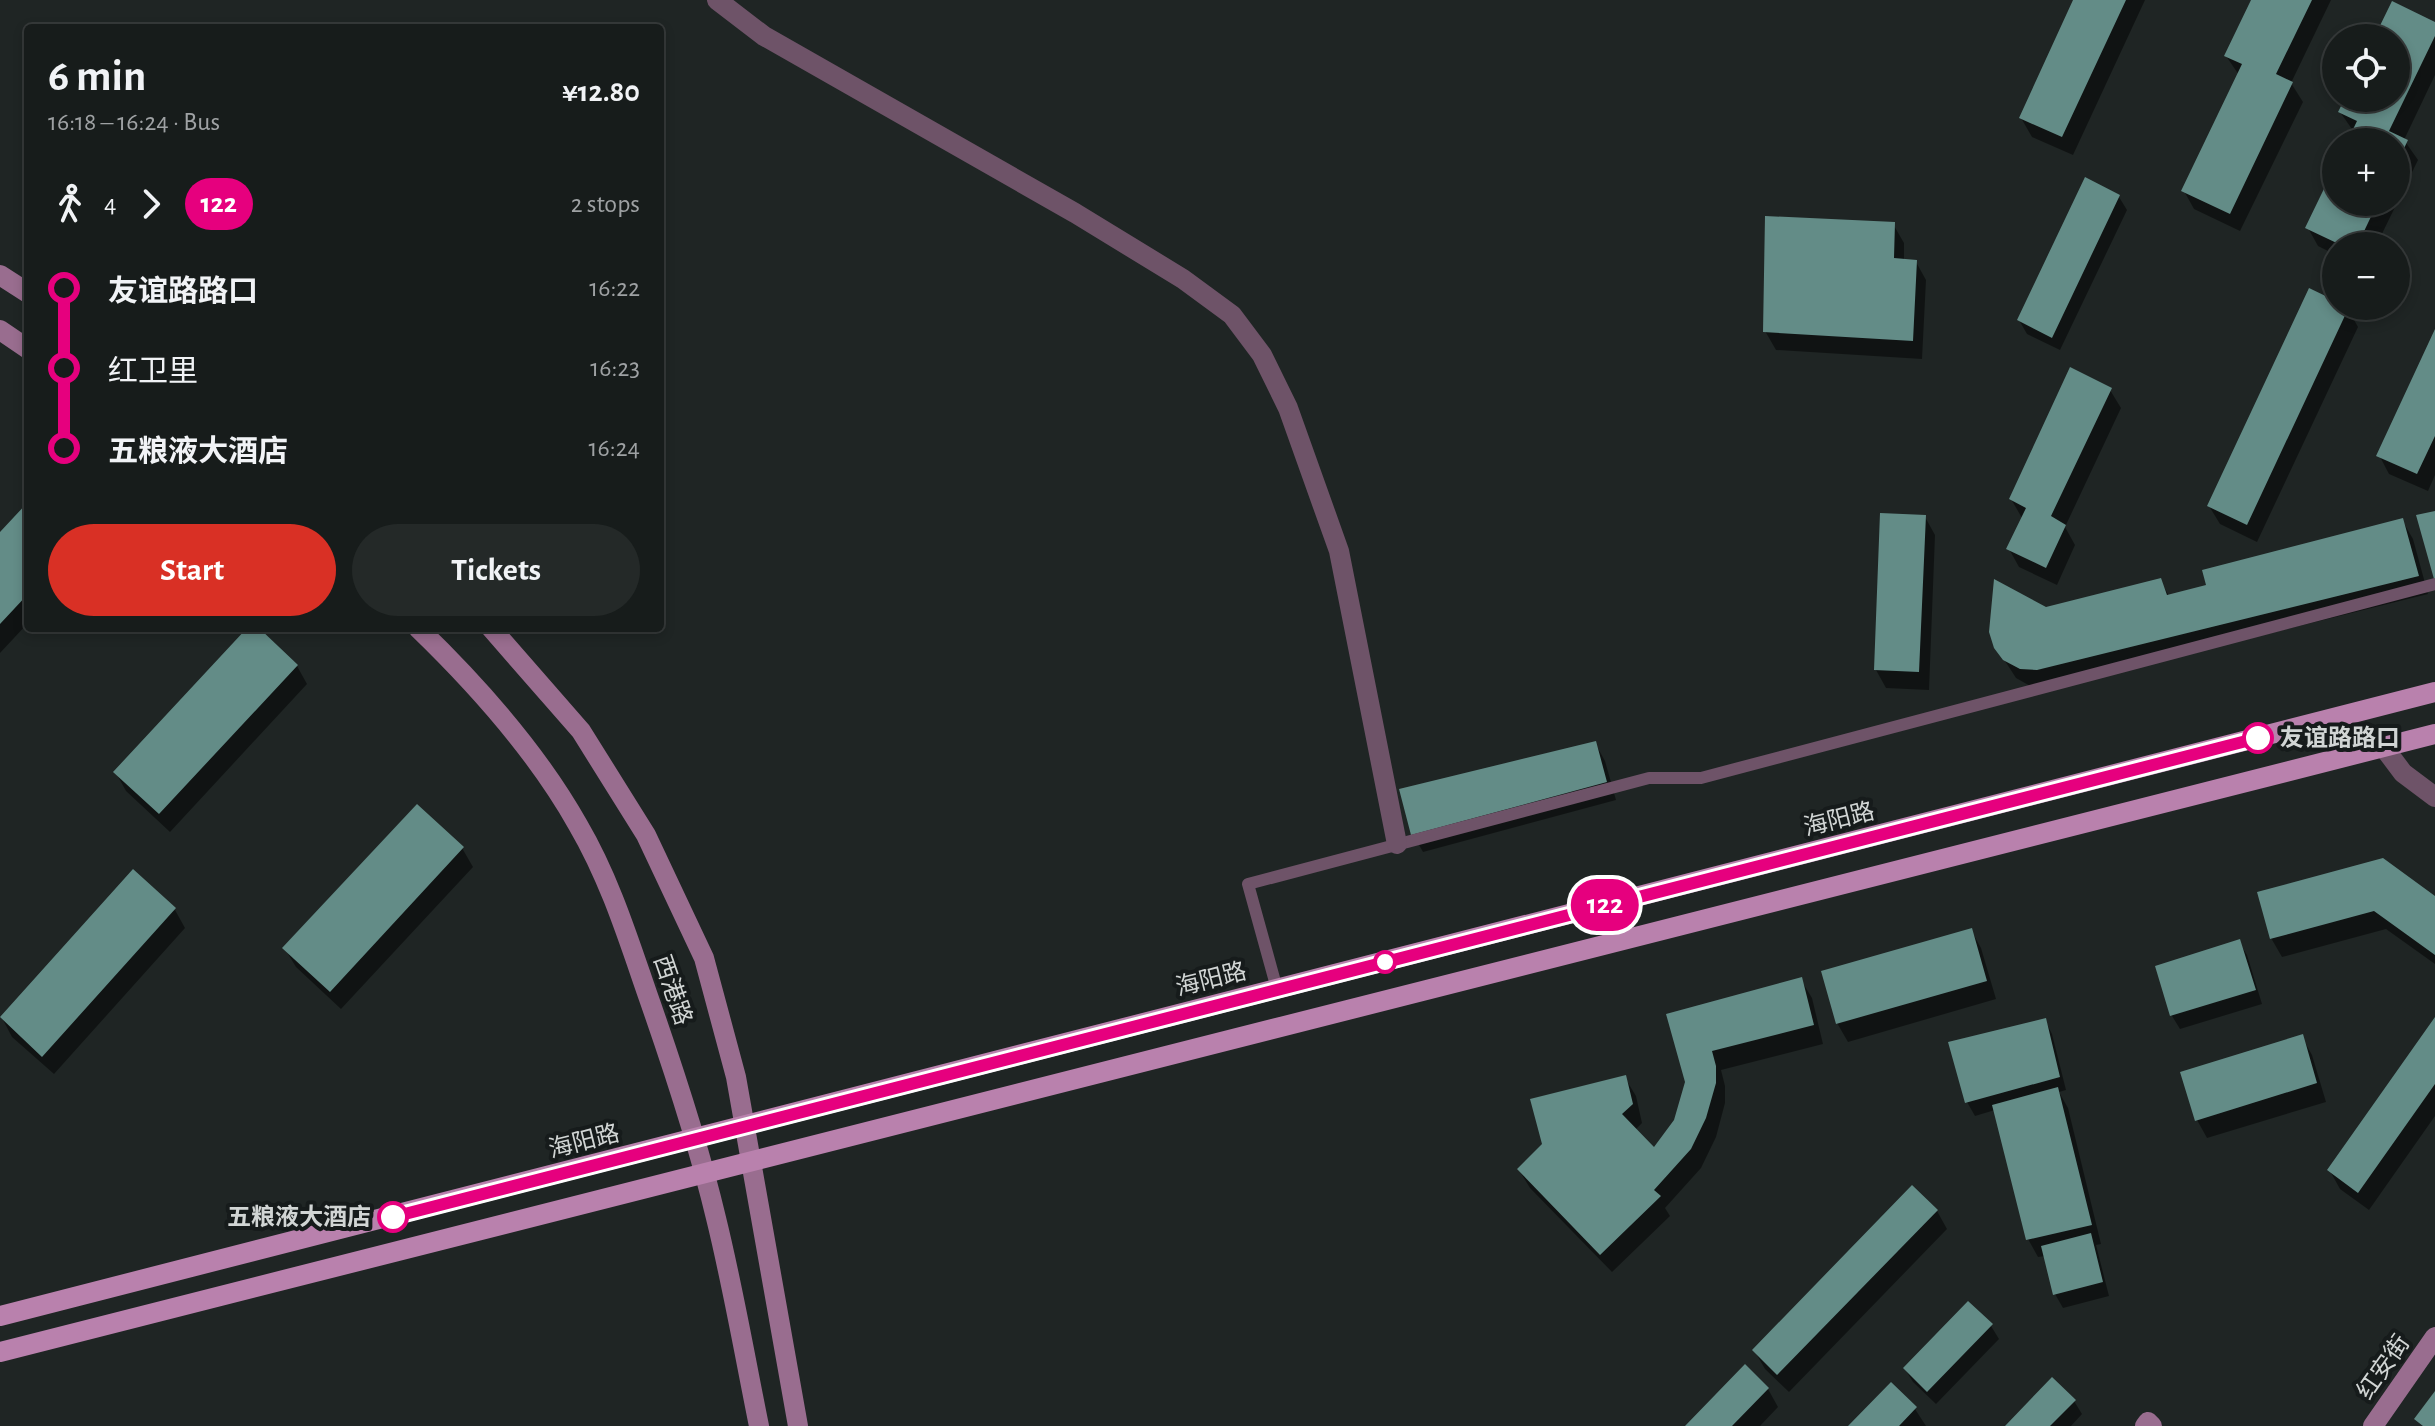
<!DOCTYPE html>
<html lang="en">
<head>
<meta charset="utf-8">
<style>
	:root { --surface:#171c1b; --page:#242928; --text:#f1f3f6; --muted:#9ea1a3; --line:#363a3a; --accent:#d93025 }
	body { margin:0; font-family:"Alegreya Sans","Noto Sans SC",sans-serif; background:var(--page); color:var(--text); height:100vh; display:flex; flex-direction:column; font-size:30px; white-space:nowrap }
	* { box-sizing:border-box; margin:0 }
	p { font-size:26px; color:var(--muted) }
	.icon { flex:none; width:44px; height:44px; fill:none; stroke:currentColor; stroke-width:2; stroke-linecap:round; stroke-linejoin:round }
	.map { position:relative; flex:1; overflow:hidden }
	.panel { position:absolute; left:24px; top:24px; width:640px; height:608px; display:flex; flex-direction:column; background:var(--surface); border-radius:8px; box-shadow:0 4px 12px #0003,0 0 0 2px var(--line) }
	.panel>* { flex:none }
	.badge { padding:0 16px; border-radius:26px; font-size:28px; line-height:52px }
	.tools { position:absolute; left:2322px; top:24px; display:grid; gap:16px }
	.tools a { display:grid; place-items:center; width:88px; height:88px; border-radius:50%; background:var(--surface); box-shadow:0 4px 12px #0003,0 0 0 2px var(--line); font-size:40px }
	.map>.badge { position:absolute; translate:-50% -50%; box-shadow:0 0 0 4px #fff }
	.legs { display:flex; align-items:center; gap:12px; height:88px; padding:0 24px; font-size:26px }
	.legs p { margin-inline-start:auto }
	.head { display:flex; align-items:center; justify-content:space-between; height:136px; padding:0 24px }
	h1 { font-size:44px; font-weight:600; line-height:60px }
	.cta { display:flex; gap:16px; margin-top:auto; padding:16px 24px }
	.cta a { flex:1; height:92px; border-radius:48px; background:var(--accent); color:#fff; font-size:32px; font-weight:600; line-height:92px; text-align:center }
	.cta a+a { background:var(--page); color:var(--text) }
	ul { padding:0 24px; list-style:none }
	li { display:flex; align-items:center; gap:28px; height:80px; font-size:30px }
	li i { display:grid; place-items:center; width:12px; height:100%; margin:0 10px; background:currentColor }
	li i::after { content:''; width:20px; height:20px; margin:-10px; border:6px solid; border-radius:50%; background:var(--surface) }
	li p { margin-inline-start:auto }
	li:first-child i { background:linear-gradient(#0000 50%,currentColor 0) }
	li:last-child i { background:linear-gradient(currentColor 50%,#0000 0) }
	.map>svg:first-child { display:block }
	.shadow { fill:#0007 }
	.building { fill:#638c87 }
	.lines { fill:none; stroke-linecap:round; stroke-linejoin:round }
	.lane { stroke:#6e5368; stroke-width:12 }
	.street { stroke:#6e5368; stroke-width:20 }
	.secondary { stroke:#996d8f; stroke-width:20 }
	.primary { stroke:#b981ad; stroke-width:20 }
	.line-1-casing { stroke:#fff; stroke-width:18 }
	.line-1 { stroke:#e6007e; stroke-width:12 }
	.stop-1-dot { fill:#fff; stroke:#e6007e; stroke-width:4 }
	.labels { text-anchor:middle; stroke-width:8; stroke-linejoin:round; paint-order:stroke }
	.stop-label { font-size:24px; font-weight:bold; fill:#d1d5d4; stroke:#161b1b; text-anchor:start }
	.street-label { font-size:24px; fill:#d1d5d4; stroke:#161b1b }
</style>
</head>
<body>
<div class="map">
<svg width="2435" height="1426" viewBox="0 0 2435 1426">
	<rect width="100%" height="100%" fill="#1f2524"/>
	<path class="shadow" d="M2075,0H2145L2073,155L2032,137L2021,118Z
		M2253,0H2331L2291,83L2303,102L2240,231L2194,209L2184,191L2239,75L2226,56Z
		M2435,24V75L2404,140L2418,160L2376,246H2336V255L2318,246L2308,228L2336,169V202H2396V142H2349L2354,132L2340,112L2347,98H2396V38H2376Z
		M2119,197L2127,210L2060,350L2027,334L2019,320Z
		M1893,224L1904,243V261L1916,262L1926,280L1922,359L1776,350L1765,331Z
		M2336,303V306L2348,309L2358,327L2257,542L2220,524L2209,506Z
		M2435,334V475L2428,491L2389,474L2379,455Z
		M2110,390L2121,408L2065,527L2075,545L2057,585L2019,567L2009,549L2022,518L2011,499Z
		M28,505V623L0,653V535Z
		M1925,517L1935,535L1929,690L1886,688L1876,670Z
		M2402,520L2413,539L2428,594L2048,688L2032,687L2016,678L1996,647L2046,609L2160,580L2169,596L2209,586Z
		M250,628H256L297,666L307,684L170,832L126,791L116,773Z
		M1595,743L1605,761L1616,800L1423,852L1413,834Z
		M462,848L473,867L341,1009L296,967L285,949Z
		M2260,893L2435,899V964L2386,929L2282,957L2271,938Z
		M175,910L185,928L54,1074L12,1037L2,1018Z
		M1971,930L1981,948L1996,999L1848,1042L1837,1023Z
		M2239,942L2247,955L2262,1004L2180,1029L2172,1016L2157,967Z
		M1801,980L1812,998L1823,1044L1721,1070L1725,1086V1103L1716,1137L1701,1168L1665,1208L1670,1216L1612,1272L1530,1188L1519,1170L1625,1078L1636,1096L1642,1123L1635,1130L1654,1150L1676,1121L1687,1082L1668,1015Z
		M2045,1020L2052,1034L2066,1090L2059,1092L2068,1108L2101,1244L2096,1245L2109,1296L2063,1308L2055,1294L2046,1256L2038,1257L2028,1239L1995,1110L1975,1116L1967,1102Z
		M2435,1021V1116L2369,1210L2340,1189L2330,1171Z
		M2302,1037L2312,1055L2326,1102L2207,1138L2197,1120Z
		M1937,1211L1947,1229L1789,1392L1765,1369L1754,1350Z
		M1991,1326L1999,1339L1936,1404L1913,1382L1905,1369Z
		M1768,1389L1778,1407L1760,1426H1688Z
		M2074,1401L2082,1414L2071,1426H2008Z
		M1915,1409L1926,1426H1851Z"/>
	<path class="building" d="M2073,0H2126L2062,137L2019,118Z
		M2251,0H2312L2276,74L2293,82L2230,214L2181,191L2242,64L2224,56Z
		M2392,1L2435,22V36L2389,131L2408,140L2396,165V142H2347L2357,121L2338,112L2345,98H2396V38H2374Z
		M2336,164V202H2378L2357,246H2343L2305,228Z
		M2085,177L2120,195L2052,338L2017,320Z
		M1765,216L1895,222L1894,258L1917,260L1913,341L1763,332Z
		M2309,288L2336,301V306L2349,307L2247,525L2207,506Z
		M2435,329V436L2417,474L2376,456Z
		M2070,367L2112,388L2051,516L2066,525L2046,568L2006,549L2026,508L2009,499Z
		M28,502V594L0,624V532Z
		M2435,511V579H2434L2416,515Z
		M1880,513L1926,515L1919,672L1874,670Z
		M2403,518L2419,576L2037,670L2020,669L2003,660L1994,648L1989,632L1994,579L2046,607L2161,578L2167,595L2206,585L2202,570Z
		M247,628H259L298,665L159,814L113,772Z
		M1596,741L1607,782L1411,835L1399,789Z
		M417,804L464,847L330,992L282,948Z
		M2383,858L2435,896V955L2374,911L2270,939L2257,892Z
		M133,869L176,908L42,1057L0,1017Z
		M1972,928L1987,981L1836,1024L1821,971Z
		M2240,939L2256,990L2170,1016L2155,966Z
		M1802,977L1814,1025L1712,1051L1716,1066V1083L1706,1118L1691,1149L1654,1190L1661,1196L1600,1255L1517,1169L1542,1144L1530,1099L1626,1075L1633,1104L1622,1114L1654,1147L1674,1120L1685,1082L1666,1014Z
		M2435,1017V1084L2358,1193L2327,1170Z
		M2046,1018L2060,1077L1965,1103L1948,1042Z
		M2303,1034L2317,1083L2195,1121L2180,1072Z
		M2058,1087L2092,1225L2026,1240L1992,1105Z
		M1912,1185L1938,1210L1777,1375L1752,1350Z
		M2091,1233L2103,1282L2053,1295L2041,1246Z
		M1968,1301L1993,1324L1927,1392L1903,1368Z
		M1745,1364L1769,1388L1732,1426H1685Z
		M2052,1377L2076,1400L2050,1426H2005Z
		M1891,1382L1917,1407L1899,1426H1848Z
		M2435,1391V1426H2423L2414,1419Z"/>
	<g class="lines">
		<path class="lane" d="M1277,989L1248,884L1649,778H1701L2435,584"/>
		<path class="street" d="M717,0L764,36L1075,213L1183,279L1232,315L1262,355L1288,408L1339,551L1397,844
			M2385,749L2403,773L2435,797"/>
		<path class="secondary" d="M0,275L28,293
			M0,330L28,349
			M418,628C478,686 537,752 578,825C609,878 627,935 647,993C673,1067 698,1142 716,1218C733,1287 745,1357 759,1426
			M491,628L581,731L646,835L704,958L736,1077L798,1426
			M2145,1426L2148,1422L2152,1426
			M2373,1426L2435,1337"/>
		<path class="primary" d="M0,1316L2435,692
			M0,1352L2435,734"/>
	</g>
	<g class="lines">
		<defs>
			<path id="line-1" d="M393,1217L2258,738"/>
		</defs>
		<use href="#line-1" class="line-1-casing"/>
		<use href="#line-1" class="line-1"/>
	</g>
	<g class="stop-1-dot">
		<circle cx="2258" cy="738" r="14"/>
		<circle cx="1385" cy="962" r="10"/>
		<circle cx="393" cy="1217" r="14"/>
	</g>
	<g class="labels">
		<g class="stop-label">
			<text x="2280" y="746">友谊路路口</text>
			<text x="371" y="1225" text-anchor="end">五粮液大酒店</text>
		</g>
		<g class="street-label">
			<text transform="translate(1839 819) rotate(-14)" y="8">海阳路</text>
			<text transform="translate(1211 979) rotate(-14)" y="8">海阳路</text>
			<text transform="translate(673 990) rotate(71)" y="8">西港路</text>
			<text transform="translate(584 1141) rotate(-14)" y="8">海阳路</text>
			<text transform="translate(2383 1367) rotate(-55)" y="8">红安街</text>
		</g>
	</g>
</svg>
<div class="tools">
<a><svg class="icon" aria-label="locate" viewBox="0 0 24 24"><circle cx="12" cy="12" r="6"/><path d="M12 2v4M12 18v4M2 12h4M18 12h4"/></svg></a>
<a>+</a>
<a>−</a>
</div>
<b class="badge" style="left:1605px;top:905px;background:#e6007e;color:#fff">122</b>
<section class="panel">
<div class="head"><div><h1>6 min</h1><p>16:18 – 16:24 · Bus</p></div><b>¥12.80</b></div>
<div class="legs"><svg class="icon" aria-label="walk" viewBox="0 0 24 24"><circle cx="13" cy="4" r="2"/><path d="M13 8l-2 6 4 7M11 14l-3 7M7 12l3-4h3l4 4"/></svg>4<svg class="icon" aria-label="forward" viewBox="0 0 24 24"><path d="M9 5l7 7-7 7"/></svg><b class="badge" style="background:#e6007e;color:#fff">122</b><p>2 stops</p></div>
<ul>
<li><i style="color:#e6007e"></i><b>友谊路路口</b><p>16:22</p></li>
<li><i style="color:#e6007e"></i><span>红卫里</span><p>16:23</p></li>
<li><i style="color:#e6007e"></i><b>五粮液大酒店</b><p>16:24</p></li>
</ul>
<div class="cta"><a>Start</a><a>Tickets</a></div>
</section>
</div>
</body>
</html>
